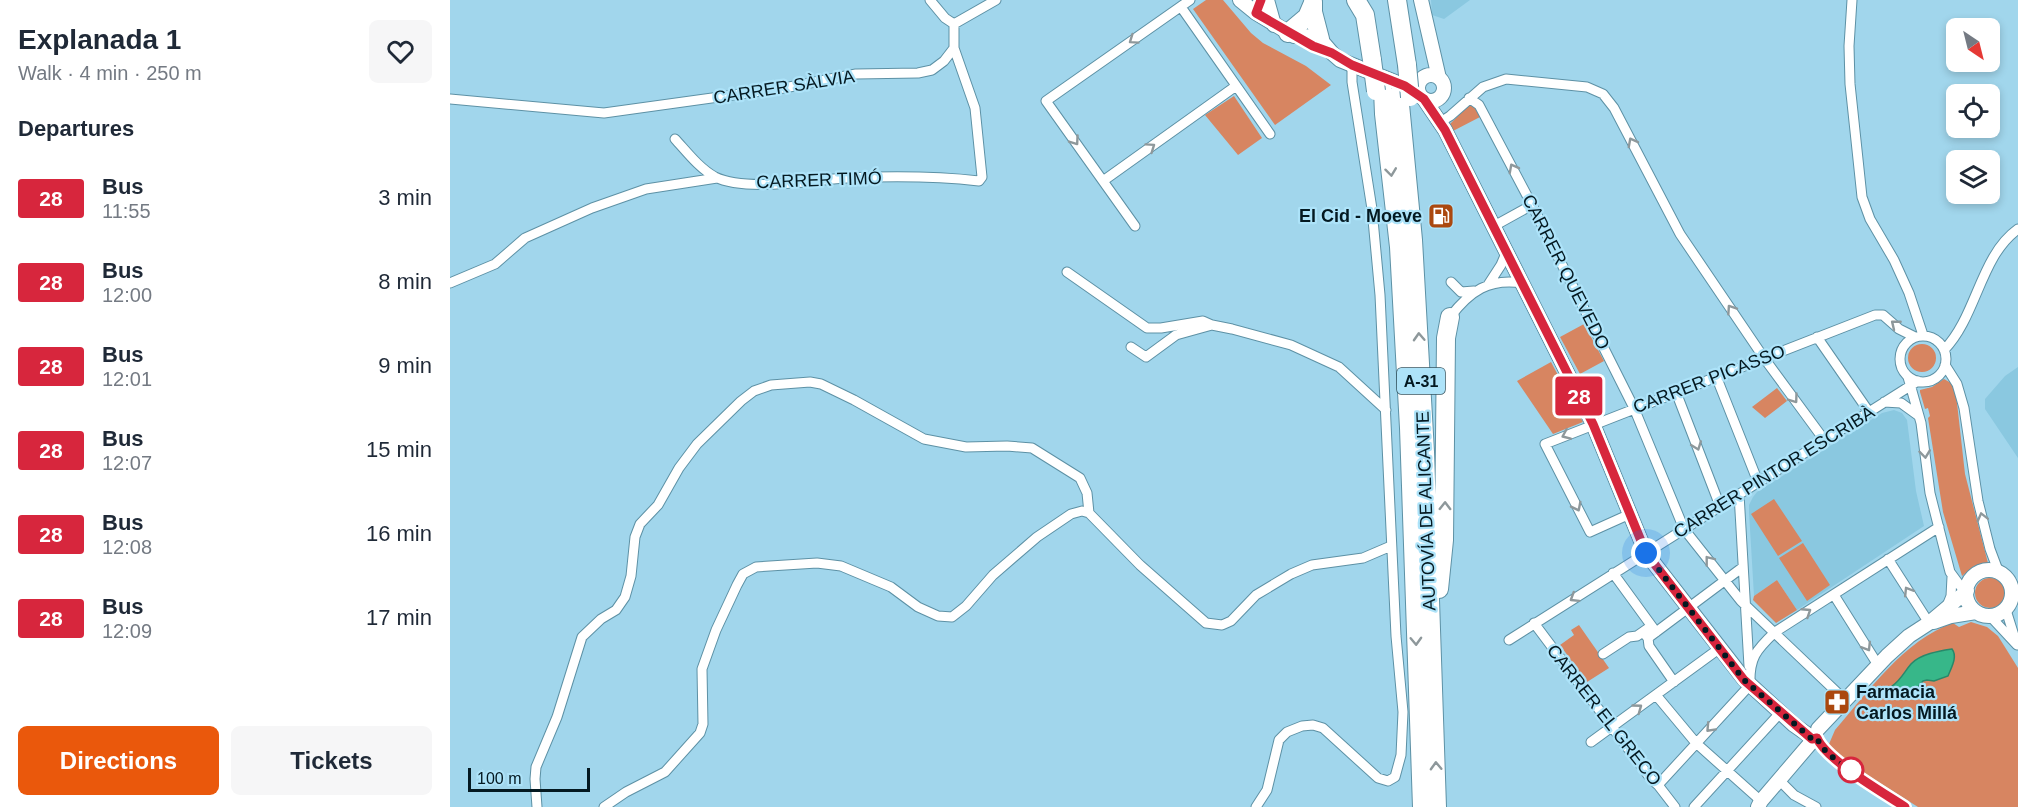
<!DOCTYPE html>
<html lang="en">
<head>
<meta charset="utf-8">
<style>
	:root { --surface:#fff; --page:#f6f6f7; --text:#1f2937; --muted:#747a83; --accent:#ea580c }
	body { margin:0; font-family:Helvetica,sans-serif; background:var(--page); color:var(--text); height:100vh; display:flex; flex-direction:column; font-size:22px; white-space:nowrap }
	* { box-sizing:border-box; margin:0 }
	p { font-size:20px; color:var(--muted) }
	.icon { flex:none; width:33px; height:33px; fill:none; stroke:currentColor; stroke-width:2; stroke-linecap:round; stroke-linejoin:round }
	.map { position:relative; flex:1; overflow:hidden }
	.drawer { display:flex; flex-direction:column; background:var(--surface); width:450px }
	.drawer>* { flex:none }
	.badge { padding:0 12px; border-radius:4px; font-size:21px; line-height:39px }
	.needle { width:39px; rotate:145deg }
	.tools { position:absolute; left:1496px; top:18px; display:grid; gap:12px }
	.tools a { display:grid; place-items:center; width:54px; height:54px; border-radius:9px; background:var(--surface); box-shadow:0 3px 9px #0003; font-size:30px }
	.scale { position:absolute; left:18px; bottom:15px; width:122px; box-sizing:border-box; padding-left:6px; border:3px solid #041921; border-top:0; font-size:16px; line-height:21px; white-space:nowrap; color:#041921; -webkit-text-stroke:4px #ade3f9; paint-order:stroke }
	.you { position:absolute; width:30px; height:30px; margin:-15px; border:4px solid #fff; border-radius:50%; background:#1a73e8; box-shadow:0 0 0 9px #1a73e833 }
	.map>.badge { position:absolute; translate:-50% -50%; box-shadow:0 0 0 3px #fff }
	h2 { padding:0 18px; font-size:22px; line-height:54px }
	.round { display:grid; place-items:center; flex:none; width:63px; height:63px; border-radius:9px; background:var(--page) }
	.head { display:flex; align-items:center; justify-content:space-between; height:102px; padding:0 18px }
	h1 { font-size:28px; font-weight:800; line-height:45px }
	.cta { display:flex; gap:12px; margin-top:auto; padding:12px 18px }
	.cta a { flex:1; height:69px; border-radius:9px; background:var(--accent); color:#fff; font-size:24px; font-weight:800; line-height:69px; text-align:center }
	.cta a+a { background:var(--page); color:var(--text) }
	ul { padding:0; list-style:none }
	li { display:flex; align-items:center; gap:18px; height:84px; padding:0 18px }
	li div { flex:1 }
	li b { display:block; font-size:22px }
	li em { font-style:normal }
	li .badge { min-width:66px; font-weight:700; text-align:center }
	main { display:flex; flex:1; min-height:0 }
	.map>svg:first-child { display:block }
	.built { fill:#8ac8e0 }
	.green { fill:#d78561 }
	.water { fill:#37b789; stroke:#28886a; stroke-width:1.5 }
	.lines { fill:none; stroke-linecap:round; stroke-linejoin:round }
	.street-casing { stroke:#5d91a5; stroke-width:11 }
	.secondary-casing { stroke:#5d91a5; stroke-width:16 }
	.highway-casing { stroke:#5d91a5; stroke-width:20 }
	.street { stroke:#fff; stroke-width:9 }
	.secondary { stroke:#fff; stroke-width:14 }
	.highway { stroke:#fff; stroke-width:18 }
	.highway-bridge-casing { stroke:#5d91a5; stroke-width:20; stroke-linecap:butt }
	.highway-bridge { stroke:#fff; stroke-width:18 }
	.oneway { stroke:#8e989b }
	.line-casing { stroke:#fff; stroke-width:14 }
	.line { stroke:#d7263d; stroke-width:9 }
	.walk { stroke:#041921; stroke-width:6; stroke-dasharray:0 10.8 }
	.stop-dot { fill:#fff; stroke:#d7263d; stroke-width:3 }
	.labels { text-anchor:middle; stroke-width:4.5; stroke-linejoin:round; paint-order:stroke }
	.shield { fill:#ade3f9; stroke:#375662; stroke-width:1.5 }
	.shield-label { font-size:16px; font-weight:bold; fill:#041921 }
	.street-label { font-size:18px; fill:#041921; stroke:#ade3f9 }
	.poi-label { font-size:18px; font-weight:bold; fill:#041921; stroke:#ade3f9; text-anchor:end }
</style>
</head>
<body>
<main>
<section class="drawer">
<div class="head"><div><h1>Explanada 1</h1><p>Walk · 4 min · 250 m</p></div><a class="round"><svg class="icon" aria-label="heart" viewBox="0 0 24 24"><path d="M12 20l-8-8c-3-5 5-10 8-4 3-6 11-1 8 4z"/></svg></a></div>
<h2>Departures</h2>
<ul>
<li><span class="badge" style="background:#d7263d;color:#fff">28</span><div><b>Bus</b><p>11:55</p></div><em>3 min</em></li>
<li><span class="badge" style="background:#d7263d;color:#fff">28</span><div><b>Bus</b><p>12:00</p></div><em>8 min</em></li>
<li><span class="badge" style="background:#d7263d;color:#fff">28</span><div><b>Bus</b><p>12:01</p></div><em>9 min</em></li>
<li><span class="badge" style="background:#d7263d;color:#fff">28</span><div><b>Bus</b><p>12:07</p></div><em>15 min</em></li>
<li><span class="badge" style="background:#d7263d;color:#fff">28</span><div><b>Bus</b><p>12:08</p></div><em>16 min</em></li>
<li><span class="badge" style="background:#d7263d;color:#fff">28</span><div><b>Bus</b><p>12:09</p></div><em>17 min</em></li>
</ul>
<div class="cta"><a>Directions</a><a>Tickets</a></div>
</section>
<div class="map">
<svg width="1568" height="807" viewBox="0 0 1568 807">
	<rect width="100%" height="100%" fill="#a1d6ec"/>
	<path class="built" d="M981,0H1020L994,19L982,15Z
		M1568,367V458L1535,409V399L1555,376Z
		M1444,410L1452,413L1457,420L1466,491L1474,526L1347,610L1327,580L1304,596L1299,512V505L1303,497L1307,492L1432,413Z"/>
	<path class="green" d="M756,0H773L801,33L813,43L856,66L881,85L825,125L743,9Z
		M784,96L812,138L788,155L755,115Z
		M1019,105L1024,106L1030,117L1003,131L1000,124Z
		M1134,324L1154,361L1130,374L1110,337Z
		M1458 358a14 14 0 1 1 28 0a14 14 0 1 1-28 0Z
		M1101,362L1133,422L1103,434L1067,381Z
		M1494,379L1501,383L1506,394L1515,474L1538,563L1524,566L1512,576L1493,512L1478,418L1480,416L1478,408L1475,409L1470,392V390L1482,387Z
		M1327,388L1337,401L1315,418L1302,407Z
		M1324,499L1352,541L1328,556L1301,514Z
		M1353,543L1380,585L1357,601L1329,558Z
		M1525 593a15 15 0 1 1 30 0a15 15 0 1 1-30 0Z
		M1327,580L1347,610L1326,623L1303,600L1304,596Z
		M1521,622L1537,627L1548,636L1568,668V807H1468L1403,766L1380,749L1379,744L1385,730C1418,692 1454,640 1503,623L1509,627Z
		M1129,625L1159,668L1137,682L1110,645L1124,635L1121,630Z"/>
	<path class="water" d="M1502,649C1508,657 1501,668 1498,676L1484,681L1477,680L1473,681L1468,687L1453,692L1442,690V686C1451,680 1454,672 1461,664C1470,654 1489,651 1502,649Z"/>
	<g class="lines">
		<defs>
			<path id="street" d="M480,0L495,18L504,24
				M1402,0L1399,46L1400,84L1412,197L1420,219L1444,260L1459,293L1473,335
				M731,7L820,134
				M504,24L546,0
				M1019,98L1029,105L1082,205L1184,408L1234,529L1291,601L1395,700
				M0,99L154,113L334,88L406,74L468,73L482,70L494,61L504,48
				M992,121L1000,116L1033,87L1056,79L1137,87L1153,94L1164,108L1230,234L1314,358L1375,441
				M225,139C237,152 249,168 265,177C296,192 362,180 397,178C441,176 485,176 529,181L532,177L525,108L504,48V24
				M653,181L786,86
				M685,226L596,101L740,0
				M1044,226L1082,205
				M617,272L697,328H711L753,321L762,325L782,329L841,345L889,367L936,410
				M1001,282L1011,292L1024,291
				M0,283L45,264L75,238L142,208L196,189L267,178
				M1038,285L1051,265L1057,251
				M1000,317C1020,291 1039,278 1072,283
				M1450 359a23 23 0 1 1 46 0a23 23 0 1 1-46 0Z
				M1367,337L1419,412
				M681,347L696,357L726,335L762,325
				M1494,350C1527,316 1530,256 1568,229
				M1495,365L1507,384L1514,408L1528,501L1540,549L1549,573
				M1266,376L1308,482
				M1458,377L1471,423L1480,493L1500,572L1511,587L1517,590
				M1226,392L1270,506
				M1434,402L1451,403L1469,416
				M1289,494L1299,666
				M1180,514L1140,532L1095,444L1425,315H1433L1449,329L1465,337
				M1438,559L1479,623
				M1163,573L1206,632
				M1384,595L1428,665
				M1497,606L1501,596L1502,577
				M1556,610L1566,642
				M1540,616L1567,645
				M1084,623L1201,779L1208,785L1225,807
				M1193,632L1198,638L1199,646L1224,682
				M1198,638L1293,567
				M1059,640L1468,381
				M1153,654L1179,637L1187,636L1197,629
				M1206,695L1246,743L1311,801
				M1367,738C1376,761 1433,793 1455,807
				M1141,742L1270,648
				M1329,780L1344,795L1366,807
				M1208,785L1300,685C1299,658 1306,650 1325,632L1489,527
				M87,807L85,779L86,767L107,717L132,637L151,619L166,610L175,597L181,576L185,537L190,524L208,505L229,468L247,444L291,401L304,391L321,385L360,382L371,384L404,400L474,439L516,447L557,446L582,448L630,478L637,493L639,513
				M154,807L176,792L215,772L250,733L253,724L252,669L266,630L287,585L293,574L306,567L367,563L391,566L441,587L468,607L488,616L502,617L516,606L543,575L587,537L621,514L632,511L639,513L690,565L756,623L772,625L781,621L806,595L841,574L862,565L913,558L941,546
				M806,807L817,790L829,740L837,732L852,726L863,725L873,728L928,778L938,781L945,777L951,755L953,712L946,636L930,295L922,209L902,82V65
				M1244,807L1330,713"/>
			<path id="secondary" d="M790,0L806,13L844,36
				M817,0L824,25
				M971,0L989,78
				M838,33L870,39L882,53L890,60L955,86L963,92
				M968 88a13 13 0 1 1 26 0a13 13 0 1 1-26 0Z
				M974,99L995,130L1143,424L1196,553L1294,679L1344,725L1364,739
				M1516 593a23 23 0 1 1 46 0a23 23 0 1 1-46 0Z
				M1484,622L1501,616L1526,612
				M1368,729L1437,656L1459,636L1479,623L1517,591
				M1308,807L1311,801L1364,739"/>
			<path id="highway" d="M906,0L915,15L922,60
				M947,0L957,65
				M863,2V12L870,39
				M838,33L857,17L863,3
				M933,90L934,114L949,247L959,428L972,807
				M949,94L963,240L975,452L987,807
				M989,589L994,540L996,338L1000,317"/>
		</defs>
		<use href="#street" class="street-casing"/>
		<use href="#secondary" class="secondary-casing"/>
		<use href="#highway" class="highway-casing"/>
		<use href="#street" class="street"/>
		<use href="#secondary" class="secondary"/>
		<use href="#highway" class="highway"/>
		<defs>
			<path id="highway-bridge" d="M922,60L926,91
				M957,65L960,97"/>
		</defs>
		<use href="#highway-bridge" class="highway-bridge-casing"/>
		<use href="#highway-bridge" class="highway-bridge"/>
	</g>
	<defs><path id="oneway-chevron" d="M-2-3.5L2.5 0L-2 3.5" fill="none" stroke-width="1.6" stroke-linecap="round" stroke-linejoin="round" transform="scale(1.5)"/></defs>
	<g class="oneway">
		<use href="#oneway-chevron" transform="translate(683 40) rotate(145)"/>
		<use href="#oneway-chevron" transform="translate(625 141) rotate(55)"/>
		<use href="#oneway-chevron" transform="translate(1182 142) rotate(-118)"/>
		<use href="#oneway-chevron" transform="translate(701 147) rotate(-35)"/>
		<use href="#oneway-chevron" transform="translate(1063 168) rotate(-118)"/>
		<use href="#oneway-chevron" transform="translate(941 172) rotate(83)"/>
		<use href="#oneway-chevron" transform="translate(1281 309) rotate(-124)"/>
		<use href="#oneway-chevron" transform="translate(1445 324) rotate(-141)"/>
		<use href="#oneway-chevron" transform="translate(969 337) rotate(-93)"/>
		<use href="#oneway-chevron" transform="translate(1344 399) rotate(54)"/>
		<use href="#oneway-chevron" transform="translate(1116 435) rotate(157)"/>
		<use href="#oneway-chevron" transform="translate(1247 446) rotate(69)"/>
		<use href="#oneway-chevron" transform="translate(1475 454) rotate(83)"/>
		<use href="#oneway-chevron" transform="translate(995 506) rotate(-89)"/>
		<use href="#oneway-chevron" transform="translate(1127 507) rotate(63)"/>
		<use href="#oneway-chevron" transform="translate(1532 517) rotate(-104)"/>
		<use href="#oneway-chevron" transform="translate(1259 560) rotate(-128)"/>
		<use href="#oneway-chevron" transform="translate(1458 591) rotate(-122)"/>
		<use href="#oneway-chevron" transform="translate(1124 598) rotate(148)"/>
		<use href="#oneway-chevron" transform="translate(1357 612) rotate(-33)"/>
		<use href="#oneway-chevron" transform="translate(966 641) rotate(88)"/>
		<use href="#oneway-chevron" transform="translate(1417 647) rotate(58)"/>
		<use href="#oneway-chevron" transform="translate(1188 708) rotate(-36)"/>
		<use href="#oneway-chevron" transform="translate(1260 728) rotate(133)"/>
		<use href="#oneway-chevron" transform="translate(986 766) rotate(-92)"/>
	</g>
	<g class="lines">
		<defs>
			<path id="line" d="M811,0L806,13L863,46L882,53L902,65L955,86L974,99L995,130L1143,424L1196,553L1294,680L1362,739L1367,738C1376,760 1434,793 1455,807"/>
		</defs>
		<use href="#line" class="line-casing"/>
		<use href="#line" class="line"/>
		<path class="walk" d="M1196,553L1294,680L1362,739L1367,738C1373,753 1388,761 1401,770"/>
	</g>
	<defs>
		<symbol id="fuel-square" viewBox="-11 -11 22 22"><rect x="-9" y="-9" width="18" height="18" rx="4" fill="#ab480f" stroke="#ade3f9"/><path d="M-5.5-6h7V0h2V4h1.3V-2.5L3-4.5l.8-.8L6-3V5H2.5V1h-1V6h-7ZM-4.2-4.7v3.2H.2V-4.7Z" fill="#fff"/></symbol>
		<symbol id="pharmacy-square" viewBox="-11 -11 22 22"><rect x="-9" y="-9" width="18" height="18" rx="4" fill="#ab480f" stroke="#ade3f9"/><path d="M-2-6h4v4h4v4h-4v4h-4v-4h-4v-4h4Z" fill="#fff"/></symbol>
	</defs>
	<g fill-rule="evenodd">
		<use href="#fuel-square" x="976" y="201" width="30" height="30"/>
		<use href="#pharmacy-square" x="1372" y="687" width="30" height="30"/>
	</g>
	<circle class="stop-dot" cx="1401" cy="770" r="12"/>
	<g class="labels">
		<rect class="shield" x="947" y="368" width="48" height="26" rx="4.5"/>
		<g class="shield-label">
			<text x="971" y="387">A-31</text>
		</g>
		<g class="street-label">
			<text transform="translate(334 87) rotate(-9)" y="6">CARRER SÀLVIA</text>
			<text transform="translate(369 180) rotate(-2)" y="6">CARRER TIMÓ</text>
			<text transform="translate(1116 272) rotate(63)" y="6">CARRER QUEVEDO</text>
			<text transform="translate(1259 379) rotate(-21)" y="6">CARRER PICASSO</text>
			<text transform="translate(1324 472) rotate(-32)" y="6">CARRER PINTOR ESCRIBÀ</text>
			<text transform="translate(976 511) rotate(-92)" y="6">AUTOVÍA DE ALICANTE</text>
			<text transform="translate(1154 715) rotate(52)" y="6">CARRER EL GRECO</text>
		</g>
		<g class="poi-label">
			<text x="972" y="222">El Cid - Moeve</text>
			<text x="1406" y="698" text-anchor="start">Farmacia<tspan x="1406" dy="21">Carlos Millá</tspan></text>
		</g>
	</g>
</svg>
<div class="tools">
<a><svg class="needle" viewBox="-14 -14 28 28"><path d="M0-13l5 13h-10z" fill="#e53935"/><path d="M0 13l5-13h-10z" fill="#747a83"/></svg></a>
<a><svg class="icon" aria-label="locate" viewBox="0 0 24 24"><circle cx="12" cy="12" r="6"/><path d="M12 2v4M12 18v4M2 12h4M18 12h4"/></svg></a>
<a><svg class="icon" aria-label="layers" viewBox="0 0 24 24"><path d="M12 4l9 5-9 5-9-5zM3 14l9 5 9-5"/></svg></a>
</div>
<div class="scale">100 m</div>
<div class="you" style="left:1196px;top:553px"></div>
<b class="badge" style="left:1129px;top:396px;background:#d7263d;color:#fff">28</b>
</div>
</main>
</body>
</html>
